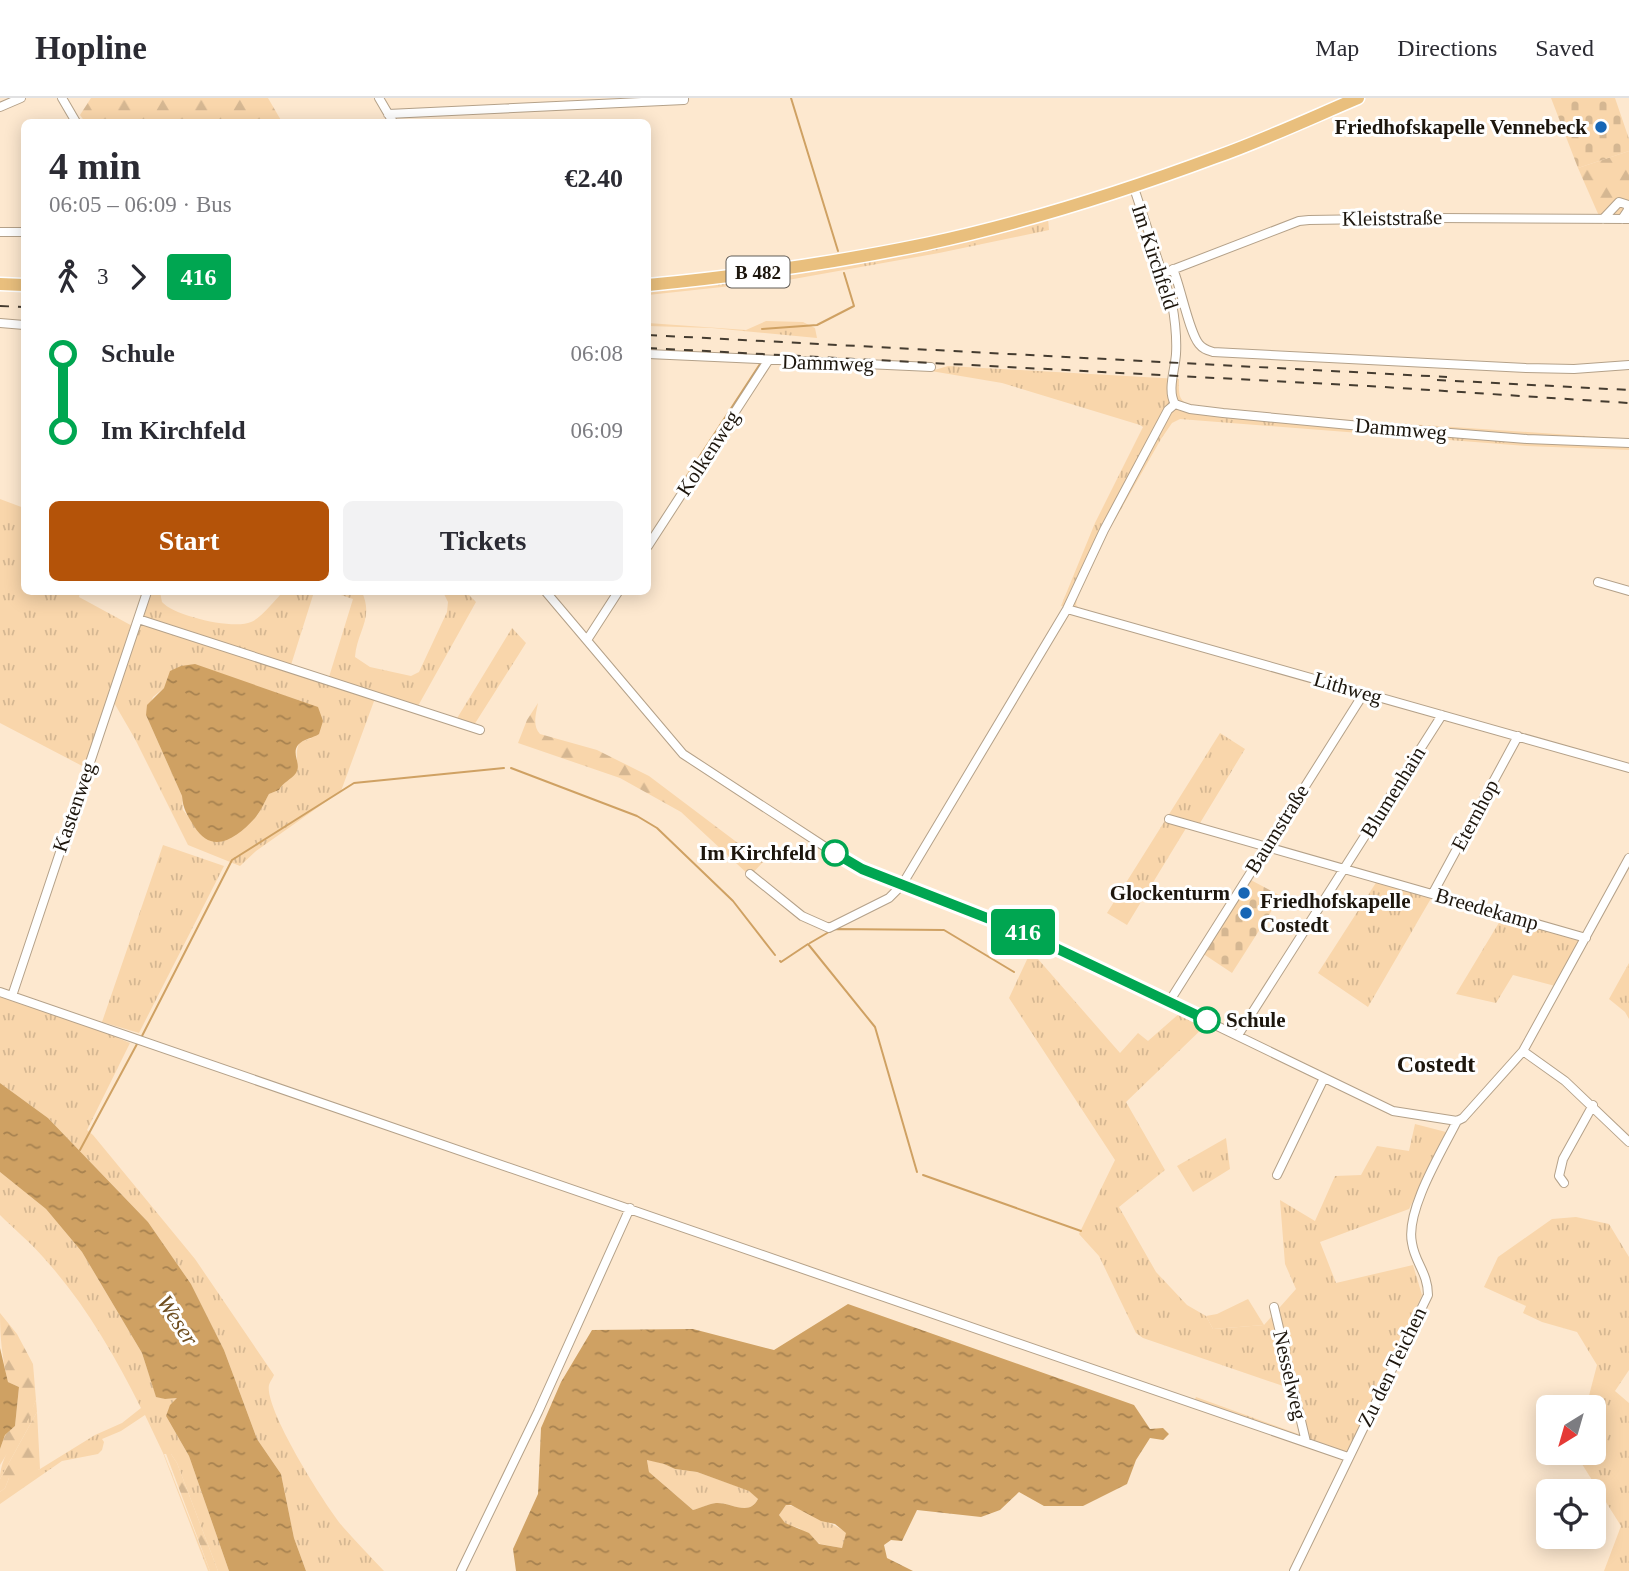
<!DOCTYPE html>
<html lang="en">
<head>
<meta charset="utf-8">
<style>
	:root { --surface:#fff; --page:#f2f2f3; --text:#2b2b33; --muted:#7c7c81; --line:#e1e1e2; --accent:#b45309 }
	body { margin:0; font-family:"Times New Roman",serif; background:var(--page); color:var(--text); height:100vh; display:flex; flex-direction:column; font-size:26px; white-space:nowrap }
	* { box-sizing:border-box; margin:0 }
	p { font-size:23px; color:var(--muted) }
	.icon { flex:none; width:38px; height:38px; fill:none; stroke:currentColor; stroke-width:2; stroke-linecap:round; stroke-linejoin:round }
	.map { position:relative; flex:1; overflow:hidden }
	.details { position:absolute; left:21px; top:21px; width:630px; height:476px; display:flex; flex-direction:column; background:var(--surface); border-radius:10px; box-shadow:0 4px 18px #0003 }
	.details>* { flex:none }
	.badge { padding:0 14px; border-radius:5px; font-size:24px; line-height:46px }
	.needle { width:46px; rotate:217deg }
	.buttons { position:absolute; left:1536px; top:1297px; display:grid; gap:14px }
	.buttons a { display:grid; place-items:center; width:70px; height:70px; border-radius:10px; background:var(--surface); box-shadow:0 4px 18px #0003; font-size:35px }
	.map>.badge { position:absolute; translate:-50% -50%; box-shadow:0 0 0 4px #fff }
	.legs { display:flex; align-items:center; gap:10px; height:77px; padding:0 28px; font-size:23px }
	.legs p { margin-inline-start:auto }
	.head { display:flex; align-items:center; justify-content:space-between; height:119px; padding:0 28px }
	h1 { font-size:38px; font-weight:600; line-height:52px }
	.action { display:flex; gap:14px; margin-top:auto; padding:14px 28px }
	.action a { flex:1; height:80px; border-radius:10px; background:var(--accent); color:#fff; font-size:28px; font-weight:600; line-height:80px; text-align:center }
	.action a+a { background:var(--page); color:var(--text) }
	ul { padding:0 28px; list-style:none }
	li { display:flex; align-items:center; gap:24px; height:77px; font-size:26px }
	li i { display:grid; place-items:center; width:10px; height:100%; margin:0 9px; background:currentColor }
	li i::after { content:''; width:18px; height:18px; margin:-9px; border:5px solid; border-radius:50%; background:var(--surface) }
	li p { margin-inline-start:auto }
	li:first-child i { background:linear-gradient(#0000 50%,currentColor 0) }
	li:last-child i { background:linear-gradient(currentColor 50%,#0000 0) }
	header { display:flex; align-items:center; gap:42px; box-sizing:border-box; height:98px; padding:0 35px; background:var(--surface); border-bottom:2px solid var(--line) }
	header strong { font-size:33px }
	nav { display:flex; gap:38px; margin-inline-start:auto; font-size:24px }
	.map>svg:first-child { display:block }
	.grass { fill:url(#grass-tufts); fill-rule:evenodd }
	.forest { fill:url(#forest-firs) }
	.cemetery { fill:url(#cemetery-stones) }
	.garden { fill:#f9d6ab }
	.water { fill:url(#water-ripples); fill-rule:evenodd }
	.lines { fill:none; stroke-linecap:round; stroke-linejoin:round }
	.stream { stroke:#cfa163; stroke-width:2 }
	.street-casing { stroke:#b4a189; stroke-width:10 }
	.primary-casing { stroke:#fff; stroke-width:15 }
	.street { stroke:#fff; stroke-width:8 }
	.primary { stroke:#e9bf7d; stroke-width:12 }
	.rail { stroke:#453c30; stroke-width:2; stroke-dasharray:9 9; stroke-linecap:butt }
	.line-1-casing { stroke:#fff; stroke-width:16 }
	.line-1 { stroke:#00a651; stroke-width:10 }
	.poi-dot { fill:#1766b5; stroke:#fff; stroke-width:2.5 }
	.stop-1-dot { fill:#fff; stroke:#00a651; stroke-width:3.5 }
	.labels { text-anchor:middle; stroke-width:6; stroke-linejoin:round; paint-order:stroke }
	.shield { fill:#fff; stroke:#615c56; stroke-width:2 }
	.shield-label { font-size:19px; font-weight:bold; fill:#1d160d }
	.poi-label { font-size:21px; font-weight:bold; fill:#1d160d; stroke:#fff; text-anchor:end }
	.street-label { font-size:21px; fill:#1d160d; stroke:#fff }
	.stop-label { font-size:21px; font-weight:bold; fill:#1d160d; stroke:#fff; text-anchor:end }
	.water-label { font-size:23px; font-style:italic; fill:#6f4e20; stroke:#fff }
	.quarter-label { font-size:24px; font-weight:bold; fill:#1d160d; stroke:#fff }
</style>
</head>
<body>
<header>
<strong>Hopline</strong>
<nav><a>Map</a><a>Directions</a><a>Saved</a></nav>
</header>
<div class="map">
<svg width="1629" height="1473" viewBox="0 0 1629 1473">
	<defs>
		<pattern id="grass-tufts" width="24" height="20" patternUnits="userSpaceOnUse" patternTransform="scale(1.75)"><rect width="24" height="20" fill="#f9d6ab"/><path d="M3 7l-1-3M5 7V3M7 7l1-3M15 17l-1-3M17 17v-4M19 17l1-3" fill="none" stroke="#d5b792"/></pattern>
		<pattern id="forest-firs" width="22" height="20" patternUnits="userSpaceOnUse" patternTransform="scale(1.75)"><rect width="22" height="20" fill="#f9d6ab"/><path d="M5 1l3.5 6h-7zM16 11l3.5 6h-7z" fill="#d5b792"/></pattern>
		<pattern id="cemetery-stones" width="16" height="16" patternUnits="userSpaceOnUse" patternTransform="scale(1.75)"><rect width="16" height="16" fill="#f9d6ab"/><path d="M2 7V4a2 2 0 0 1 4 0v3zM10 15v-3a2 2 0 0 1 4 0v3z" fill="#d5b792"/></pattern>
		<pattern id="water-ripples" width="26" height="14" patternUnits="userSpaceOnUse" patternTransform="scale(1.75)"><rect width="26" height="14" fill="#cfa163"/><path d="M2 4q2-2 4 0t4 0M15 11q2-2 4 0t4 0" fill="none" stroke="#a78250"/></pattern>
	</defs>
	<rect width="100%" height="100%" fill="#fde8cf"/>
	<path class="grass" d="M1048,120L1049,132L939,155L788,182L648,197V191Z
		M766,223L803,224L815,230L817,240L712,230L648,228V225L746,232Z
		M948,268L1179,281C1179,293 1177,303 1190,307L1278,317L1629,341V352L1526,348L1180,321L1172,325L1161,341L1108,434L1077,500L1076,507L1083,514L1061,508L1095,425L1143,329L1140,327L1002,285L931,273Z
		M0,401L24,410V494H80L79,499L136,530L148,494H160L162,504C174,518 234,532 251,524C260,521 276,501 283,494H314L291,567L329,579L353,501L332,494H362C374,521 357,533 355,559L370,569L411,578L419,574L447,514L448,504L443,494H466L476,504L418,608L377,595L341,693L256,753L240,768L188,747L135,641L113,603L88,671L0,625ZM164,590L312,640L300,644C293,656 300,666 296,674C292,681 283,684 279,692L269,696L257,718L191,722L183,712L182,698L146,617L153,599Z
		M512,530L526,545L474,627L456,622Z
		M1220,635L1245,651L1197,730L1188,727L1127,827L1107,815Z
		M163,747L224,768L139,935L102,924Z
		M1379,780L1433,797L1368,909L1318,875Z
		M1506,813L1586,836L1559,889L1513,877L1496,905L1456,896Z
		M1031,853L1120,955L1138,935L1148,943L1181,914L1207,926L1126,1004L1165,1072L1119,1109L1156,1174L1187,1207L1206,1218L1213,1231L1264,1227L1296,1191L1285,1166L1280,1102L1315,1123L1335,1078L1361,1077L1377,1048L1409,1053L1415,1026L1446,1034L1409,1111L1320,1144L1336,1185L1413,1167L1422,1197L1347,1363L1191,1309L1196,1299L1301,1337L1292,1291L1143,1240L1136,1235L1099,1158L1079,1136L1115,1062L1009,900Z
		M1629,865V921L1625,914L1609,901Z
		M0,899L99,932L130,945L87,1032L93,1037L195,1161L274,1277C273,1280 270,1283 269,1287C264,1311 326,1409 343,1429C356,1444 370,1458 384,1473H306L294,1440L281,1376L257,1341L224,1252L191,1186L148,1124L48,1020L0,985Z
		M1226,1040L1230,1071L1193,1094L1177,1068Z
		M0,1074L46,1111L82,1154L142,1255L156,1298L165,1301L177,1300L166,1318L189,1358L229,1473H218L177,1365L171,1356H164L210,1473H208L163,1355L145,1317L121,1333L102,1341L104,1344L102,1352L98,1356L62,1363L0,1406V1394L5,1390L9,1380L40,1371L95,1337L122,1325L141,1310C114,1256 84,1204 43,1159C30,1144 14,1131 0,1117Z
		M1576,1119L1609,1126L1629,1159V1272L1615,1293L1629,1305V1473H1604L1621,1428L1575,1355L1594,1354V1309H1586L1597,1267L1577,1234L1542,1224L1523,1215L1526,1208L1484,1189L1498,1159L1552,1121Z
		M36,1302L37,1314L0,1381C0,1354 26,1328 36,1302Z
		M647,1361L664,1366L675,1371L697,1374L750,1393L758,1401C749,1419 731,1404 716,1405C709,1406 700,1410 693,1412L649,1374Z
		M786,1407C794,1406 839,1429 847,1435L842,1450L820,1446L799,1430L785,1426L779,1417Z"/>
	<path class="forest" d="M91,0H268L282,24H85L80,17Z
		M1629,53V117L1599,118L1578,70Z
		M538,605C536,616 532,627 540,636L597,652L649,678L763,764L750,778L681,714L620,680L518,645L527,622Z
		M0,1215L17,1236L33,1266L36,1302L29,1320L0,1367V1351L5,1337L15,1328L19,1289L8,1284C2,1259 0,1240 0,1215Z
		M37,1314L40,1371L16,1382L9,1380L5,1390L0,1394V1381Z
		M165,1353L171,1356L177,1365L218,1473H210Z"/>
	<path class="cemetery" d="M1551,0H1615L1629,41V53L1578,70Z
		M1247,780L1281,798L1232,875L1199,853Z"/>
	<path class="garden" d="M1248,1201L1264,1227L1213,1231L1206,1218L1217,1216Z"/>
	<path class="water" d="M195,566L318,609L323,623L319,636C313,640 303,641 298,647C291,656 302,666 296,675C291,682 283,684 279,692L269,696C265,703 261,713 255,720C237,740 212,758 194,728C187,717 183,711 182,698L146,617L147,607L164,590L170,573L181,568Z
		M0,985L48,1020L148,1124L191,1186L224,1252L257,1341L281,1376L294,1440L306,1473H229L189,1358L166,1318L170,1307L177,1300L165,1301L156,1299L142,1255L82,1154L46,1111L0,1074Z
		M848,1206L1134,1307L1150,1331L1163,1330L1169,1336L1163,1342L1150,1340L1136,1362L1127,1386L1083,1408H1044L1019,1394L1000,1412L981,1419L917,1412L902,1443L891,1442L884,1447L887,1460L913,1473H516L513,1451L538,1396L541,1330L561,1284L592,1232L693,1231L774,1252ZM647,1362L664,1366L675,1371L697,1374L749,1393L758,1401C749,1419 731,1404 716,1405C708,1406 700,1410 693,1412L649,1374ZM786,1407H791L821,1423L835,1426L846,1435L842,1450L819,1446L809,1435L785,1425L779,1417Z
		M0,1250L8,1284L19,1289L15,1328L5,1337L0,1351Z"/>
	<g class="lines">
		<path class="stream" d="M791,0L838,153
			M762,231L817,227L854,208L844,175
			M677,393L760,266
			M511,670L637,718L657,730L733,803L775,857
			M810,845L834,831L944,832L1014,874
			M780,863L781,864L808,846L875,929L917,1074
			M142,938L232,762L354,685L504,670
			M80,1052L137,946
			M923,1077L1081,1133"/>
		<defs>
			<path id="street" d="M62,0L76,24
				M379,0L393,24
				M0,9L21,0
				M388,16L684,2V0
				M1133,87L1172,205C1175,222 1177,239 1176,256C1175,272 1167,292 1175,306
				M1603,121L1619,104L1628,107V112L1622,121
				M0,134H24
				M1173,171C1181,190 1189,234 1199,246C1203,251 1207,252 1213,254L1526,270L1574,271L1629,267
				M1164,175L1299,123L1309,122L1438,120L1629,121
				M0,225L24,227
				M648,256L931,269
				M1175,306L1190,311L1223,315L1350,327L1527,341L1629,345
				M648,448L768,263
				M1598,484L1629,493
				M546,494L683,656L833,754L862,771L1037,841L1393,1013L1457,1023L1463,1020L1523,953L1629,760
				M1067,511L1629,670
				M138,521L480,632
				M587,542L618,494
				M1169,721L1586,840
				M750,776L802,818L829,830L889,800L902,787L1067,511L1104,432L1168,312L1175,306
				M1433,795L1518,638
				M0,894L1348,1359
				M12,898L147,494
				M1169,904L1364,595
				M1238,937L1442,617
				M1523,953L1565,983L1629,1044
				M1277,1077L1324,980
				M1564,1085L1559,1078L1563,1061L1593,1007
				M1274,1209L1306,1344
				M461,1473L538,1314L630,1110
				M1294,1473L1428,1197C1428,1175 1415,1165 1412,1145C1405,1113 1442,1053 1457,1023"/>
			<path id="primary" d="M0,186L24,187
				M648,187C740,178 834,165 926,146C1024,125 1122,94 1216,59C1264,42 1311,20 1358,0"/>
		</defs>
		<use href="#street" class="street-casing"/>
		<use href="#primary" class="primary-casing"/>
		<use href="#street" class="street"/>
		<use href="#primary" class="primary"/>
		<path class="rail" d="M0,208L24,209
			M648,237L1447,279
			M648,250L1368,288L1629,305
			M1437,282L1629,292"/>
	</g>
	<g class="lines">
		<defs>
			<path id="line-1" d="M835,755L862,771L1020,833L1207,922"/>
		</defs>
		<use href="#line-1" class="line-1-casing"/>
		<use href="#line-1" class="line-1"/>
	</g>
	<g class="poi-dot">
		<circle cx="1601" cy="29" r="7"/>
		<circle cx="1244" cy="795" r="7"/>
		<circle cx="1246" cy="815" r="7"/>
	</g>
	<g class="stop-1-dot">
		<circle cx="835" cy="755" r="12"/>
		<circle cx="1207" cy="922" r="12"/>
	</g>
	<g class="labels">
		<rect class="shield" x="726.5" y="158.5" width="63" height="31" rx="5"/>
		<g class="shield-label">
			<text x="758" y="181">B 482</text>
		</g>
		<g class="poi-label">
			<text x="1587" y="36">Friedhofskapelle Vennebeck</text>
			<text x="1230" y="802">Glockenturm</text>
			<text x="1260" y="810" text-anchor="start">Friedhofskapelle<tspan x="1260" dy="24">Costedt</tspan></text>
		</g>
		<g class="street-label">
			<text transform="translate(1392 120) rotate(-1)" y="7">Kleiststraße</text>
			<text transform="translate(1155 159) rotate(72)" y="7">Im Kirchfeld</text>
			<text transform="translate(828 265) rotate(2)" y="7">Dammweg</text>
			<text transform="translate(1401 331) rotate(5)" y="7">Dammweg</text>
			<text transform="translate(708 355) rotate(-57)" y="7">Kolkenweg</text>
			<text transform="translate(1348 590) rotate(16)" y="7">Lithweg</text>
			<text transform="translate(1393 694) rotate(-58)" y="7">Blumenhain</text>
			<text transform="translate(74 709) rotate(-71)" y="7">Kastenweg</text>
			<text transform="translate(1475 717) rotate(-62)" y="7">Eternhop</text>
			<text transform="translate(1277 731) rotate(-58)" y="7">Baumstraße</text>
			<text transform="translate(1487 811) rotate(16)" y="7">Breedekamp</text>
			<text transform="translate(1392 1269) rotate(-64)" y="7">Zu den Teichen</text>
			<text transform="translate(1290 1277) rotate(77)" y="7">Nesselweg</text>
		</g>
		<g class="stop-label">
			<text x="816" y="762">Im Kirchfeld</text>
			<text x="1226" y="929" text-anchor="start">Schule</text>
		</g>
		<g class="water-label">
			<text transform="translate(178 1222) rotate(57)" y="8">Weser</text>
		</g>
		<g class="quarter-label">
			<text x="1436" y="974">Costedt</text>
		</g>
	</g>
</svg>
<div class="buttons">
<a><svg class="needle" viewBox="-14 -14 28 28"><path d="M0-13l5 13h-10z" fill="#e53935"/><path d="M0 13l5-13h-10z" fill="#7c7c81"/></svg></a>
<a><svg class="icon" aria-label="locate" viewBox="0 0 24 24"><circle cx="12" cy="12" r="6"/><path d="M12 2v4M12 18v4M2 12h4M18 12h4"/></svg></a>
</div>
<b class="badge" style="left:1023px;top:834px;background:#00a651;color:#fff">416</b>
<section class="details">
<div class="head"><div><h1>4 min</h1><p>06:05 – 06:09 · Bus</p></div><b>€2.40</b></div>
<div class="legs"><svg class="icon" aria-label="walk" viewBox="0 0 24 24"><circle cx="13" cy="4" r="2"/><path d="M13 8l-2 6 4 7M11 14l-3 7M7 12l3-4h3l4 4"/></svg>3<svg class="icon" aria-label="forward" viewBox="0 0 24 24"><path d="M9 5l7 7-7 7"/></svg><b class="badge" style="background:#00a651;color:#fff">416</b></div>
<ul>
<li><i style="color:#00a651"></i><b>Schule</b><p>06:08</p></li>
<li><i style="color:#00a651"></i><b>Im Kirchfeld</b><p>06:09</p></li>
</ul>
<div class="action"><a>Start</a><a>Tickets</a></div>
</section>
</div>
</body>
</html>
